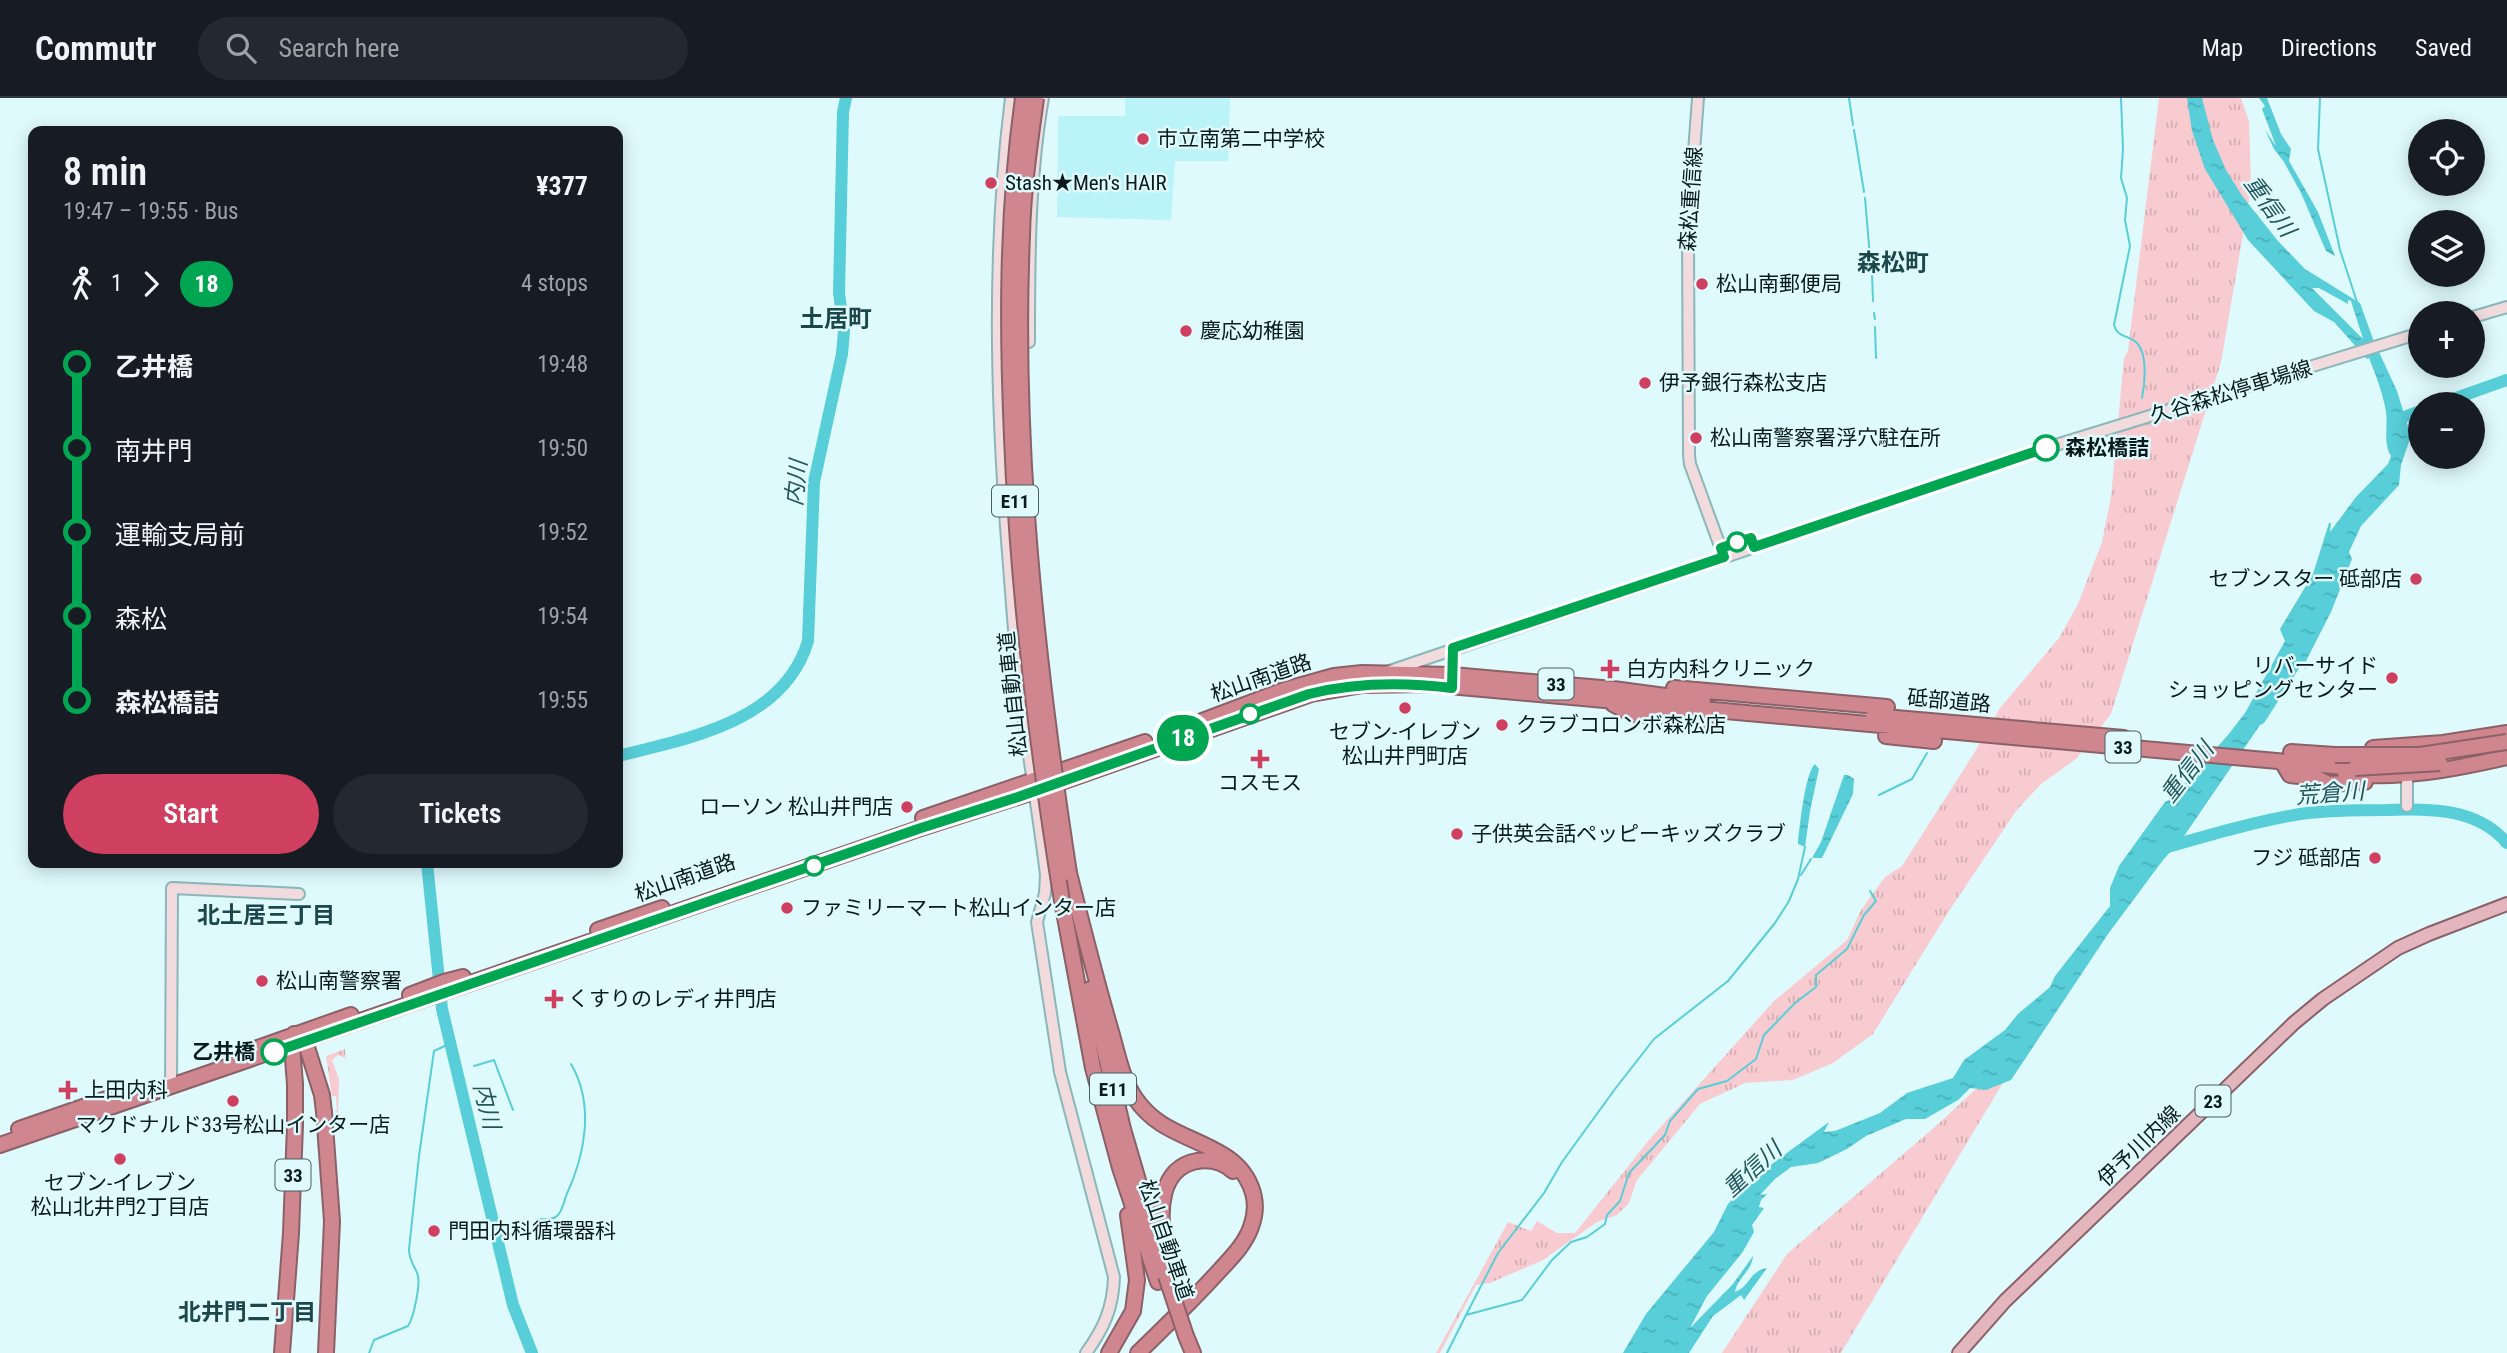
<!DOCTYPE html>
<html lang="en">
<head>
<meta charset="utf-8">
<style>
	:root { --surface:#171b24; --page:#242831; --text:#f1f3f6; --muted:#9ea1a6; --line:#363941; --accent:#cf3f60 }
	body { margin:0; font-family:"Roboto Condensed","Noto Sans JP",sans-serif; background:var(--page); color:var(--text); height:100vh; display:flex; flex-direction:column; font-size:26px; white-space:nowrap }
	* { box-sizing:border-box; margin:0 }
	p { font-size:23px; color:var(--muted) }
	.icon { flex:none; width:38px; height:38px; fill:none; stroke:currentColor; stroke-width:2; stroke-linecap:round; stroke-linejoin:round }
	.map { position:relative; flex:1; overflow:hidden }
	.side { position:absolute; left:28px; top:28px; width:595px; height:742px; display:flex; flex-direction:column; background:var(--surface); border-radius:14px; box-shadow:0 4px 18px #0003 }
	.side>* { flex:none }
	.badge { padding:0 14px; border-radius:23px; font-size:24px; line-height:46px }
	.fabs { position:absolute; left:2408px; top:21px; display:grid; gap:14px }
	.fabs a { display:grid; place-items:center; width:77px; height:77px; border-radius:50%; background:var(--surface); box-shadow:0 4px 18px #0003; font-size:35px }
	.map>.badge { position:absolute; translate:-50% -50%; box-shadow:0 0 0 4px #fff }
	.legs { display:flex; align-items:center; gap:10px; height:77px; padding:0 35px; font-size:23px }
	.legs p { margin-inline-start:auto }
	.head { display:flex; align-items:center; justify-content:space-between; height:119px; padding:0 35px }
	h1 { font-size:38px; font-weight:600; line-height:52px }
	.action { display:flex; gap:14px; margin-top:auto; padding:14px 35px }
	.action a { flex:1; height:80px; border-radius:42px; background:var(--accent); color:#fff; font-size:28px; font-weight:600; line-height:80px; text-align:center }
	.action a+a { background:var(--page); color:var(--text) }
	ul { padding:0 35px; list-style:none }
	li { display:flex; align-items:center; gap:24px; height:84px; font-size:26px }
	li i { display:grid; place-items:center; width:10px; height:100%; margin:0 9px; background:currentColor }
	li i::after { content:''; width:18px; height:18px; margin:-9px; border:5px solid; border-radius:50%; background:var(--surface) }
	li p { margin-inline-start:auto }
	li:first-child i { background:linear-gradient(#0000 50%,currentColor 0) }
	li:last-child i { background:linear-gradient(currentColor 50%,#0000 0) }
	header { display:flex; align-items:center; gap:42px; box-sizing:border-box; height:98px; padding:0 35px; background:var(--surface); border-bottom:2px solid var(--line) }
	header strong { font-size:33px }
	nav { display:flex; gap:38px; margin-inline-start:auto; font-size:24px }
	.search { width:490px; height:63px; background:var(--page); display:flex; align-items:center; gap:18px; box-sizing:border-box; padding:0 24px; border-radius:38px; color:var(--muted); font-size:26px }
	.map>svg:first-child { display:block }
	.built { fill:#baf3f8 }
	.grass { fill:url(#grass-tufts) }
	.water { fill:url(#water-ripples); fill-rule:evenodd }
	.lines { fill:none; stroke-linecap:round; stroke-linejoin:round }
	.stream { stroke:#57ced8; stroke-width:2 }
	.river { stroke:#57ced8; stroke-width:12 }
	.secondary-casing { stroke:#8ab7bb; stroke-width:14 }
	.primary-casing { stroke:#8a6167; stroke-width:16 }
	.highway-casing { stroke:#8a6167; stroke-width:18 }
	.secondary { stroke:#f1dbdd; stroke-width:10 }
	.primary { stroke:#e2b6bc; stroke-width:12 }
	.highway { stroke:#cf868f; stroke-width:14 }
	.highway-bridge-casing { stroke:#8a6167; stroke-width:18; stroke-linecap:butt }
	.highway-bridge { stroke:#cf868f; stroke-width:14 }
	.line-1-casing { stroke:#fff; stroke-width:16 }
	.line-1 { stroke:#00a651; stroke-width:10 }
	.poi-dot { fill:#cf3f60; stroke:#dffafd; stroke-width:2.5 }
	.stop-1-dot { fill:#fff; stroke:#00a651; stroke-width:3.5 }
	.labels { text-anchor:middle; stroke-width:5; stroke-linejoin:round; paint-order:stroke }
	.shield { fill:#dffafd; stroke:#495e60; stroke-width:2 }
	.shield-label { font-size:19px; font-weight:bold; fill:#091b1c }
	.poi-label { font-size:21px; fill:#091b1c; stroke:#dffafd; text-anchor:start }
	.street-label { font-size:21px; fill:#091b1c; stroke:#dffafd }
	.stop-label { font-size:21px; font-weight:bold; fill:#091b1c; stroke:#dffafd; text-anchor:start }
	.water-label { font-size:23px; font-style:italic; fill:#23565a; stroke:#dffafd }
	.neighbourhood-label { font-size:23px; font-weight:bold; fill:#1c474b; stroke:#dffafd }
	.quarter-label { font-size:24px; font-weight:bold; fill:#1c474b; stroke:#dffafd }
</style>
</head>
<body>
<header>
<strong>Commutr</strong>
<div class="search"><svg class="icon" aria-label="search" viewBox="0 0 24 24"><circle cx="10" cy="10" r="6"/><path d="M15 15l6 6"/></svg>Search here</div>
<nav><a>Map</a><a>Directions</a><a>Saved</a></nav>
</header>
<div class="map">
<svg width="2507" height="1255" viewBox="0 0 2507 1255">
	<defs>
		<pattern id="grass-tufts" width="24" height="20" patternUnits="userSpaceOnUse" patternTransform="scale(1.75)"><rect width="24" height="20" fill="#f8cbd0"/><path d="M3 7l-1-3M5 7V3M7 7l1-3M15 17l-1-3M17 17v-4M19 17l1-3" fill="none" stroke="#d3aeb2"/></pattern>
		<pattern id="water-ripples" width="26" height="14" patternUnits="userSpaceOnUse" patternTransform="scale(1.75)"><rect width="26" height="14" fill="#57ced8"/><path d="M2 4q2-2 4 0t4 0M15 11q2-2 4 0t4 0" fill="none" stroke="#4ab0b9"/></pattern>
	</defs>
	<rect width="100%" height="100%" fill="#dffafd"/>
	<path class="built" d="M1125,0H1230L1228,63H1175L1171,122L1057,119L1058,18H1125Z"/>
	<path class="grass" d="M2159,0H2241L2249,23L2251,90L2221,264L2111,616L2076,661L2041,686L2016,713L1947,816L1873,936L1833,965L1793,982L1745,985L1700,1006L1637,1082L1629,1105L1617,1117L1597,1124L1543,1162L1490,1185L1476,1187L1440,1255H1436L1508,1124L1531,1133L1537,1123L1557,1135H1575L1649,1042L1774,903L1847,842L1861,812L1885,779L1902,768L1973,657L2000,610L2059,540L2078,506L2102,444L2111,399L2124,260L2128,253Z
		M2028,943L1841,1255H1722L1787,1156L1937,1027Z
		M345,951L346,987L345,960L338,957L332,962L339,981L338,1015L334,1014L337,1012L336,998H332L326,958Z"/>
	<path class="water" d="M2187,0H2202L2213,42L2226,72L2243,99L2278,143L2305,171L2360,205L2373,241L2397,293L2411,338L2401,367L2399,387L2361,428L2349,454L2352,461L2331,514L2306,563L2309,566L2306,571L2300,569L2264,625L2260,627L2182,741L2163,762L2108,836L2011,982L1986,992L1970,990L1958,1002L1925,1021H1906L1866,1038L1847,1051L1818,1065L1791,1069L1775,1081L1760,1097L1767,1096L1761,1102L1759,1109L1764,1110L1752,1127L1754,1134L1742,1155L1707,1198L1690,1230L1733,1186L1753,1158C1752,1173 1737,1180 1735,1194C1750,1189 1749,1173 1767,1170L1744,1202L1741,1197L1713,1218L1689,1255H1623L1646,1216L1714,1134L1728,1106L1754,1079L1829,1024L1824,1034L1835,1033L1880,1015L1907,995L1953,980L1964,962L2005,932L2018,916L2050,889L2055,878L2110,808V790L2119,768L2165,704L2171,701L2228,637L2245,615L2285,543L2280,531L2313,476L2329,425H2331L2330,434L2356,399L2388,366L2391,358C2383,346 2388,328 2386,314C2383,295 2376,278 2369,260L2367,261L2334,224L2314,213L2248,142L2205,71L2192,33ZM2312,190H2319L2348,206V202L2351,203L2363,241Z
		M2259,0H2267L2281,36L2291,51L2289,63L2318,114L2335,158L2326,153L2301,95L2284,64L2274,51L2265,32L2276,48L2262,11L2265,8Z
		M1815,666L1819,671L1810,713L1805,749L1798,746V743C1800,727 1805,675 1815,666Z
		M1844,677H1848L1854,681L1853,696L1822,760H1812L1821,744Z"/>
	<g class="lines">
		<path class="stream" d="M1849,0L1853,27
			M2121,0L2123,51L2121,80L2127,100L2125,122L2130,148L2114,227C2117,239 2127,237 2136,244C2148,255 2145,285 2142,300
			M2320,0L2318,51L2340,152L2357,204
			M1854,32L1864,94
			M1865,100L1871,171
			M1872,176L1873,203
			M1874,215L1875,221
			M1875,229L1876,260
			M1879,697L1912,681L1927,655
			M1801,777L1811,761
			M474,968L494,962L513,1012
			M535,1140L536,1121C543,1121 552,1123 557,1118C562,1114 564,1104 566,1098C585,1057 595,1007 571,966
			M1466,1217L1498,1155L1544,1095L1562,1064L1615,991L1654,941L1728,883L1775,825L1789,803L1798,781L1805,749
			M369,1255L374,1242L408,1228C414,1219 420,1188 418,1178C415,1167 409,1164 409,1151L419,1058L434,953L451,945
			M1447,1255L1466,1217L1522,1202L1552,1162L1571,1144L1587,1139L1605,1126L1607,1117L1620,1103L1629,1075L1665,1037L1670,1023L1698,991L1727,983L1756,961L1764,937L1795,905L1816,889V877L1847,851L1864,817L1876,803L1870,793"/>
		<path class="river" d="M2439,306L2507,282
			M2396,322L2420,313
			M618,658C689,640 784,624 808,543L814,384L842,256L844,233L839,195L843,14L846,0
			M2164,750C2209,737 2254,724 2300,716C2329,712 2358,712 2387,712C2429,711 2476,709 2507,745
			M427,765L442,911L513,1207L532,1255"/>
		<defs>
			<path id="secondary" d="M1011,0C992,151 996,304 1008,455C1012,505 1015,554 1021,603C1029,661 1039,719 1046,777L1045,795L1037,824L1060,974L1114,1179C1113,1210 1104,1230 1086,1255
				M1698,0L1688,135L1689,357L1690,366L1724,459
				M2473,219L2507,209
				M1029,244C1029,163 1029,80 1043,0
				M1387,574L2046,350L2420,235
				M1452,582L1453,550
				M2407,708V682
				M171,990L172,790L299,796"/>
			<path id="primary" d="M1959,1255L2005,1203L2294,925L2323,901L2398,850L2429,836L2507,806"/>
			<path id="highway" d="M1674,590L1887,609
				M1613,606L1632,616L1706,622
				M1873,618L2124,640
				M1197,625L1284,592L1334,578L1362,575L1452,577L1613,591L1703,603
				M1886,638L1934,643
				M2373,650L2443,645L2507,635
				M2291,654L2335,657
				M2284,667L2290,677L2317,680L2328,686L2365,684
				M2345,675C2400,682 2454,671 2507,659
				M923,720L1145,644
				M1069,775C1082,827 1095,879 1110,930C1117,953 1121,979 1135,1000C1158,1034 1191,1037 1223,1057C1248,1072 1262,1100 1251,1129C1245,1146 1232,1159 1220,1172C1194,1201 1166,1228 1138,1255
				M1062,803L1093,970L1120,1070L1158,1184
				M598,832L662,810
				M1090,891L1123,1031L1166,1178
				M410,897L444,884L463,879
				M238,957L351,917
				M19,1031L106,1001
				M0,1047L918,731L1033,694L1311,596L1363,587L1427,586L2355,670
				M1164,1144C1159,1114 1159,1070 1197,1063C1210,1061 1223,1064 1233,1073
				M1186,1238L1193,1255
				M282,1255L291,1135L295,1027V986L292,948L294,936L305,943L322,997L324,1014L332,1123L326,1255
				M1109,1255L1133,1213L1137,1182L1128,1117"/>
		</defs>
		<use href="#secondary" class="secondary-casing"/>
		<use href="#primary" class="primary-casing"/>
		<use href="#highway" class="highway-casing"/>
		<use href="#secondary" class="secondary"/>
		<use href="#primary" class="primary"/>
		<use href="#highway" class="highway"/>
		<defs>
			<path id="highway-bridge" d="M1023,0C1007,115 1007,223 1012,339C1018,494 1037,650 1062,803
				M1036,0C1030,45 1023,91 1022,137C1013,350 1037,566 1069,775
				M2335,657H2420L2507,644
				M2355,670L2440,665
				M1166,1178L1186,1238"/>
		</defs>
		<use href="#highway-bridge" class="highway-bridge-casing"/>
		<use href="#highway-bridge" class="highway-bridge"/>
	</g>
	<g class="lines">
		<defs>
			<path id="line-1" d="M274,954L918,731L1018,699L1309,596C1357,584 1403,584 1452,590L1453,550L1724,459L1721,450L1751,440L1754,449L2046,350"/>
		</defs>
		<use href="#line-1" class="line-1-casing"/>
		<use href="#line-1" class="line-1"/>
	</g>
	<g class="poi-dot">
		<circle cx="1143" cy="41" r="7"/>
		<circle cx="991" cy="85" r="7"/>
		<circle cx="1702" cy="186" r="7"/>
		<circle cx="1186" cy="233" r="7"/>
		<circle cx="1645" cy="285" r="7"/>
		<circle cx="1696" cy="340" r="7"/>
		<circle cx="2416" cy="481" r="7"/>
		<path d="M1606.5 560.5h7v7h7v7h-7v7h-7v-7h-7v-7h7z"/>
		<circle cx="2392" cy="580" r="7"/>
		<circle cx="1405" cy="610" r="7"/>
		<circle cx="1502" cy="627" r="7"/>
		<path d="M1256.5 650.5h7v7h7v7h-7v7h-7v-7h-7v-7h7z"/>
		<circle cx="907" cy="709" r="7"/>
		<circle cx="1457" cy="736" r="7"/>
		<circle cx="2375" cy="760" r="7"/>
		<circle cx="787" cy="810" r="7"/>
		<circle cx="262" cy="883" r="7"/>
		<path d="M550.5 890.5h7v7h7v7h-7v7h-7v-7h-7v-7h7z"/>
		<path d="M64.5 981.5h7v7h7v7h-7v7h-7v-7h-7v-7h7z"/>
		<circle cx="233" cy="1003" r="7"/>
		<circle cx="120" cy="1061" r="7"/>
		<circle cx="434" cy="1133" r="7"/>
	</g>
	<g class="stop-1-dot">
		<circle cx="2046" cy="350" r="12"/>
		<circle cx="1737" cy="444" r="9"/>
		<circle cx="1250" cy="616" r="9"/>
		<circle cx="814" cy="768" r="9"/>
		<circle cx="274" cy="954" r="12"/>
	</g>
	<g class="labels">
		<g class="shield">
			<rect x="992" y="387.5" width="46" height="31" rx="5"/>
			<rect x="1538.5" y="570.5" width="35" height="31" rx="5"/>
			<rect x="2105.5" y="633.5" width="35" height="31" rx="5"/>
			<rect x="1090" y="975.5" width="46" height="31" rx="5"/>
			<rect x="2195.5" y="987.5" width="35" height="31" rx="5"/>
			<rect x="275.5" y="1061.5" width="35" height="31" rx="5"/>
		</g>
		<g class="shield-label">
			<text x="1015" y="410">E11</text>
			<text x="1556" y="593">33</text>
			<text x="2123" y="656">33</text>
			<text x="1113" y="998">E11</text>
			<text x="2213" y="1010">23</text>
			<text x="293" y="1084">33</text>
		</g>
		<g class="poi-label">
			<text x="1157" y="48">市立南第二中学校</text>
			<text x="1005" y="92">Stash★Men's HAIR</text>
			<text x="1716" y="193">松山南郵便局</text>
			<text x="1200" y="240">慶応幼稚園</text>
			<text x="1659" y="292">伊予銀行森松支店</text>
			<text x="1710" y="347">松山南警察署浮穴駐在所</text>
			<text x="2402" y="488" text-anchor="end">セブンスター 砥部店</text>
			<text x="2378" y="575" text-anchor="end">リバーサイド<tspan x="2378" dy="24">ショッピングセンター</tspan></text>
			<text x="1626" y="578">白方内科クリニック</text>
			<text x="1516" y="634">クラブコロンボ森松店</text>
			<text x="1405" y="641" text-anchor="middle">セブン-イレブン<tspan x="1405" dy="24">松山井門町店</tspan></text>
			<text x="1260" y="692" text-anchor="middle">コスモス</text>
			<text x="893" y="716" text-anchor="end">ローソン 松山井門店</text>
			<text x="1471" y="743">子供英会話ペッピーキッズクラブ</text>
			<text x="2361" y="767" text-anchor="end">フジ 砥部店</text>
			<text x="801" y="817">ファミリーマート松山インター店</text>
			<text x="276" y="890">松山南警察署</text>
			<text x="568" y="908">くすりのレディ井門店</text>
			<text x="84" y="999">上田内科</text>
			<text x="233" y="1034" text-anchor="middle">マクドナルド33号松山インター店</text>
			<text x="120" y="1092" text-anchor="middle">セブン-イレブン<tspan x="120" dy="24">松山北井門2丁目店</tspan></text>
			<text x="448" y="1140">門田内科循環器科</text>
		</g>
		<g class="street-label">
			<text transform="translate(1691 101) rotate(-86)" y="7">森松重信線</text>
			<text transform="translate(2231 294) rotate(-17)" y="7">久谷森松停車場線</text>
			<text transform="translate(1261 580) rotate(-19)" y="7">松山南道路</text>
			<text transform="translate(1013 596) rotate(-96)" y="7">松山自動車道</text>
			<text transform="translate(1949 603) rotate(5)" y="7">砥部道路</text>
			<text transform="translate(685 780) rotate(-19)" y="7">松山南道路</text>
			<text transform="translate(2139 1048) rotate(-44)" y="7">伊予川内線</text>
			<text transform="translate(1166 1142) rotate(71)" y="7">松山自動車道</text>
		</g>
		<g class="stop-label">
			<text x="2065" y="357">森松橋詰</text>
			<text x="255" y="961" text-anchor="end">乙井橋</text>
		</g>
		<g class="water-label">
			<text transform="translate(2270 108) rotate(54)" y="8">重信川</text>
			<text transform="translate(796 385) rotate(-84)" y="8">内川</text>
			<text transform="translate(2187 674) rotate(-52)" y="8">重信川</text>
			<text transform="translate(2330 695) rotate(-4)" y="8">荒倉川</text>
			<text transform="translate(487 1008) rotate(76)" y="8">内川</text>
			<text transform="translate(1752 1071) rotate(-42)" y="8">重信川</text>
		</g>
		<g class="neighbourhood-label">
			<text x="266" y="825">北土居三丁目</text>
			<text x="247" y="1222">北井門二丁目</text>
		</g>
		<g class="quarter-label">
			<text x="1893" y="173">森松町</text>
			<text x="836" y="229">土居町</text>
		</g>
	</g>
</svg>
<div class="fabs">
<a><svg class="icon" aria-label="locate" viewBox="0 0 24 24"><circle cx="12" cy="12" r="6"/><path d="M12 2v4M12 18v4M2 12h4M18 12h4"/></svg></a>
<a><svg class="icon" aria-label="layers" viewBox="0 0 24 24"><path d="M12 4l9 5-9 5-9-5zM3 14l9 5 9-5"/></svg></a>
<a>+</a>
<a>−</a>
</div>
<b class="badge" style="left:1183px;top:640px;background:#00a651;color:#fff">18</b>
<section class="side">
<div class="head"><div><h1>8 min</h1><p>19:47 – 19:55 · Bus</p></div><b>¥377</b></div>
<div class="legs"><svg class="icon" aria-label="walk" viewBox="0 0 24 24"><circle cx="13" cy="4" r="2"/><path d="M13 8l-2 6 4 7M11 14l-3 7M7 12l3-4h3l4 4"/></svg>1<svg class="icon" aria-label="forward" viewBox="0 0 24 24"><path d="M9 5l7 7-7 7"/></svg><b class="badge" style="background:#00a651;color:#fff">18</b><p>4 stops</p></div>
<ul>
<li><i style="color:#00a651"></i><b>乙井橋</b><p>19:48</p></li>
<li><i style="color:#00a651"></i><span>南井門</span><p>19:50</p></li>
<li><i style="color:#00a651"></i><span>運輸支局前</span><p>19:52</p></li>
<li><i style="color:#00a651"></i><span>森松</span><p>19:54</p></li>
<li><i style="color:#00a651"></i><b>森松橋詰</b><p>19:55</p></li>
</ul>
<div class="action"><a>Start</a><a>Tickets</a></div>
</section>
</div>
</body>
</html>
